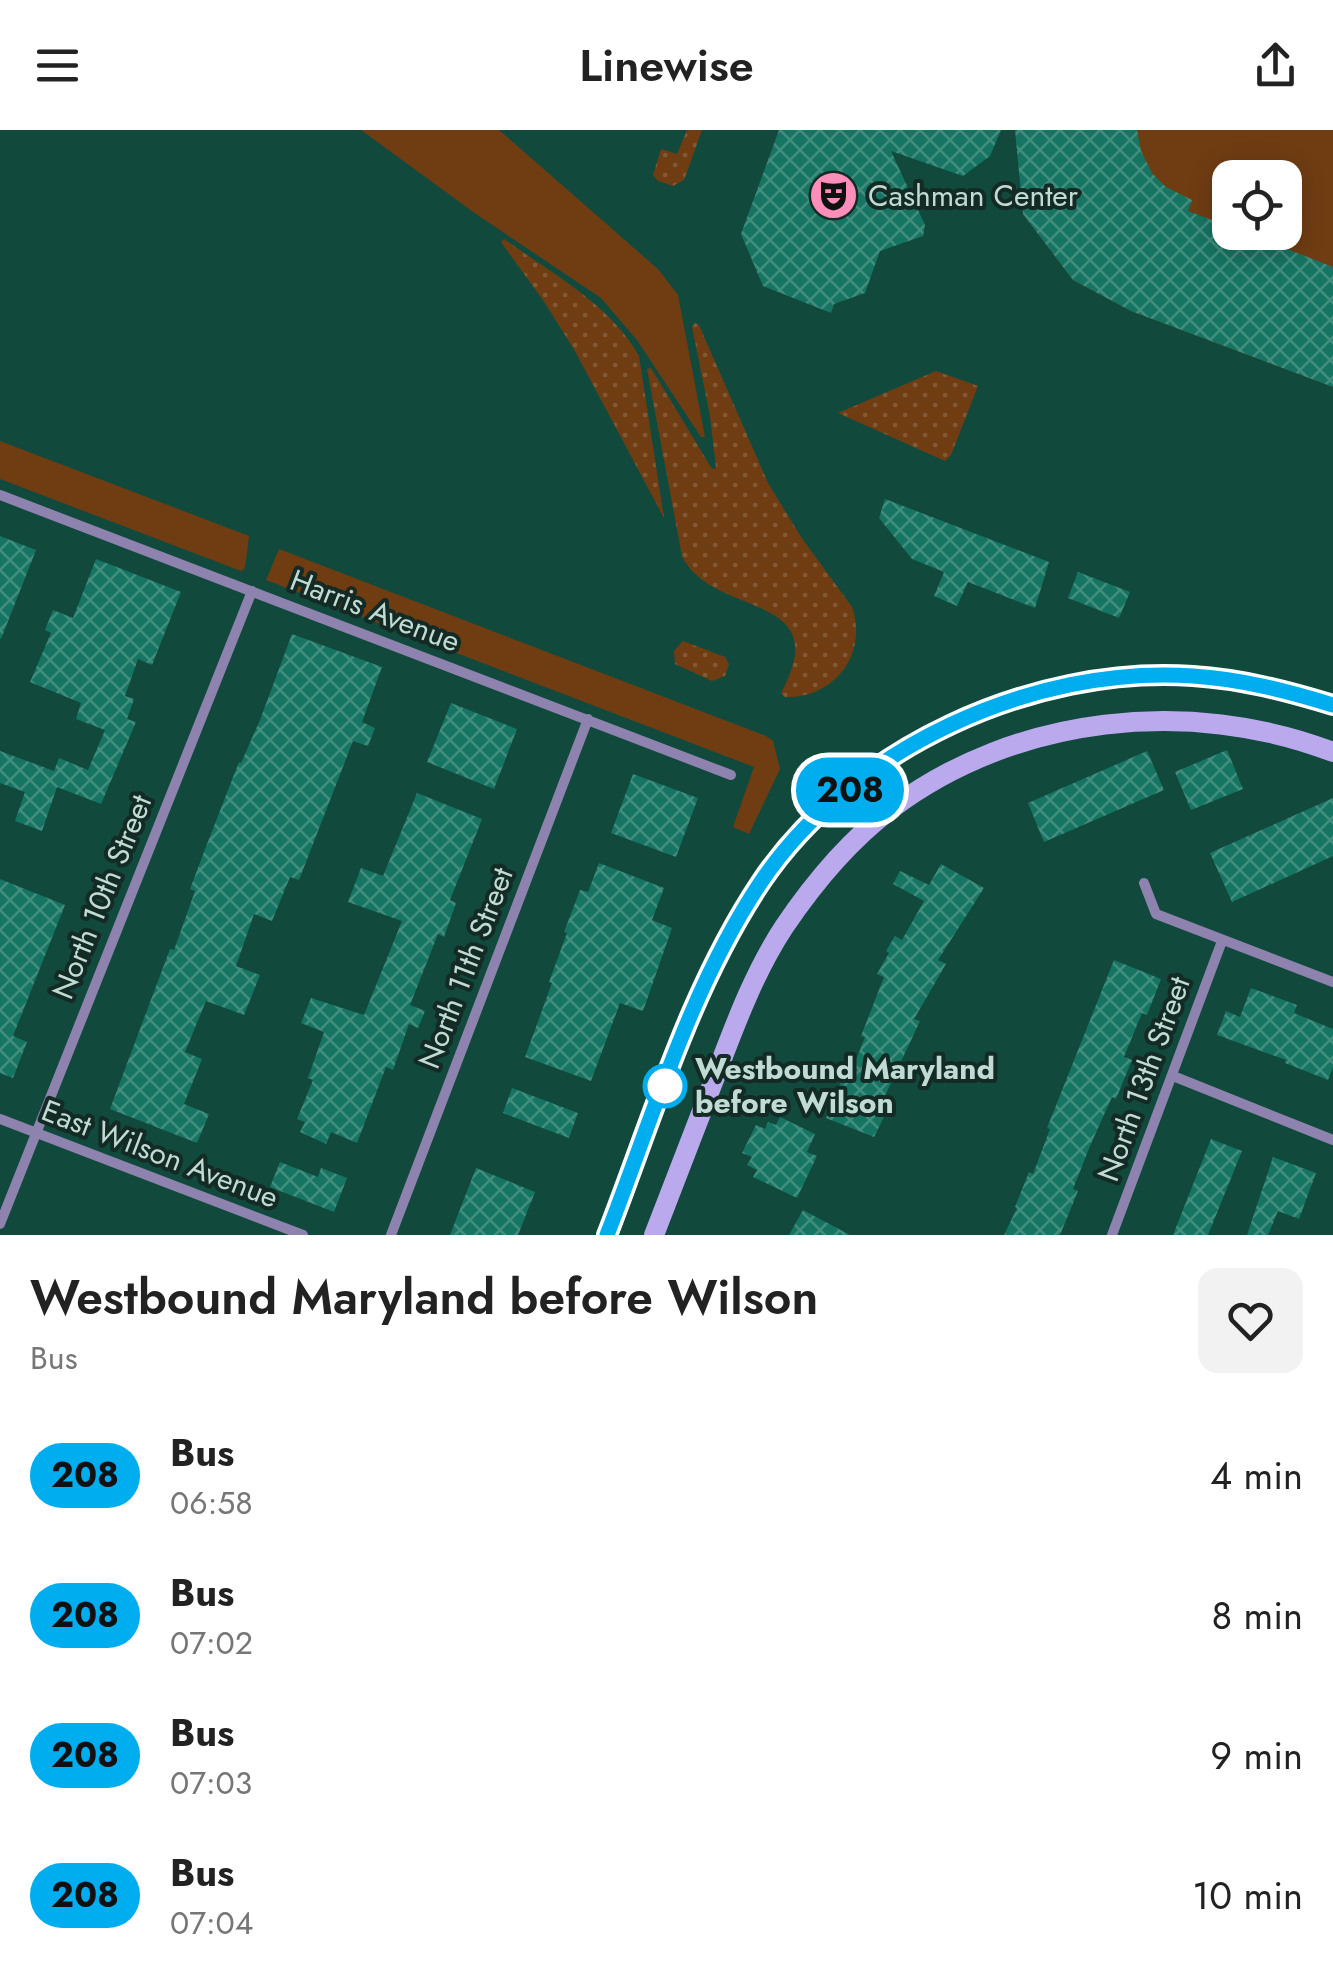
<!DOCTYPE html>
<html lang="en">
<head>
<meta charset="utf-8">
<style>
	:root { --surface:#fff; --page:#f2f2f2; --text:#222; --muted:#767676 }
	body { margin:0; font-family:Jost,sans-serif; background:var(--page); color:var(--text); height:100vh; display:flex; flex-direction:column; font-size:38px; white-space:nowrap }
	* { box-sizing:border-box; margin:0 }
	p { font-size:32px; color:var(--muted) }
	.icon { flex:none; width:55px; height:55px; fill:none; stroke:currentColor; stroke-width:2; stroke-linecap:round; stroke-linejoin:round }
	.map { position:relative; height:1105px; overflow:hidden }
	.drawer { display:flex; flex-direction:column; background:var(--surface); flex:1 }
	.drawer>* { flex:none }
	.badge { padding:0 20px; border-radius:32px; font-size:35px; line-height:65px }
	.fabs { position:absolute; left:1212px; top:30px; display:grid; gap:20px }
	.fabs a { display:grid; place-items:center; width:90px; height:90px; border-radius:20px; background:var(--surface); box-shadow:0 5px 25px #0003; font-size:50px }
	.map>.badge { position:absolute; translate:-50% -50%; box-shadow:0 0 0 5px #fff }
	.round { display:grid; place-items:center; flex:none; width:105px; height:105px; border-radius:20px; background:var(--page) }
	.head { display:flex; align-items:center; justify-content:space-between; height:170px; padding:0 30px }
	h1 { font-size:48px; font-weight:600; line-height:75px }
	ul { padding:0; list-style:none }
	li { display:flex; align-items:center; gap:30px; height:140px; padding:0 30px }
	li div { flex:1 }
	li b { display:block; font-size:38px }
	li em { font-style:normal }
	li .badge { min-width:110px; font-weight:700; text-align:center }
	header { display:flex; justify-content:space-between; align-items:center; height:130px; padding:0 30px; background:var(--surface); font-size:45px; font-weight:600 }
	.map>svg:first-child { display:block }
	.grass { fill:url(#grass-dots) }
	.garden { fill:#703d13; fill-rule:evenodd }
	.building { fill:url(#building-cross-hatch) }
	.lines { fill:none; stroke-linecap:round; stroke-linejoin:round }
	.street { stroke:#8e83af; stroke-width:10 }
	.secondary { stroke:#bba9ee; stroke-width:20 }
	.line-casing { stroke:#fff; stroke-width:22 }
	.line { stroke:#00adef; stroke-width:15 }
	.stop-dot { fill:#fff; stroke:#00adef; stroke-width:5 }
	.labels { text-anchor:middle; stroke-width:8; stroke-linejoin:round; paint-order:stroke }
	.poi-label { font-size:30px; fill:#c0dbd3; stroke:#142a25; text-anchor:start }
	.street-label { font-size:30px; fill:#c0dbd3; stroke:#142a25 }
	.stop-label { font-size:30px; font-weight:bold; fill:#c0dbd3; stroke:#142a25; text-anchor:start }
</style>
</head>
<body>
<header><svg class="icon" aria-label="menu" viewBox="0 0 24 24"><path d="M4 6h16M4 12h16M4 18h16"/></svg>Linewise<svg class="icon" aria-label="share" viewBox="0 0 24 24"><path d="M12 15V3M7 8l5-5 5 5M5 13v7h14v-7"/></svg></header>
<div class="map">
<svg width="1333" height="1105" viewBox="0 0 1333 1105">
	<defs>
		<pattern id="grass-dots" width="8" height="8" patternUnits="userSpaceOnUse" patternTransform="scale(2.5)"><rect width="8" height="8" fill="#703d13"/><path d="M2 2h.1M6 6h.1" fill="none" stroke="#835834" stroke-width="1.8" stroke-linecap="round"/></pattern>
		<pattern id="building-cross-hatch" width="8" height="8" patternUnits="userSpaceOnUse" patternTransform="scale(2.5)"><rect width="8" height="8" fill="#167462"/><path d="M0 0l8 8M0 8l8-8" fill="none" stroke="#418e7f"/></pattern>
	</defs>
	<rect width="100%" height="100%" fill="#11493d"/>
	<path class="grass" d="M687,0H702L684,50L673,56L658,51L653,45L661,19L677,24Z
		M504,109C551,143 610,174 639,226L664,388L575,221L543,170L501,112Z
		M695,193L699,195L768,353L801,407L852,477C868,524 835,568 785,567L781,563C837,460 712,489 682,426L647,239L651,238L712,339L716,338L710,286L692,197Z
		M936,241L978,256L951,325L945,331L838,283Z
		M683,511L725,527L729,534L725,546L712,551L675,534L674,521Z"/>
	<path class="garden" d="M361,0H499L658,139L678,165L705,307H701L637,210L601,168L476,84Z
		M1018,0H1333V257L1131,181L1073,150L1023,84ZM1230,48H1285V102H1230Z
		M0,311L249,406L245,438L241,441L0,349Z
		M279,419L766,606L773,611L780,639L749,704L733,697L754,637L266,450Z"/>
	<path class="building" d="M779,0H1001L990,26L963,46L891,21L925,95L923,106L880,121L865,163L834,174L831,183L763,156L741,104Z
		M1015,0H1137L1141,21L1152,43L1166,57L1192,70L1188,81L1230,97V102H1244L1333,137V257L1131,181L1073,150L1023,84Z
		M885,369L1049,432L1035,478L968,452L957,476L934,466L944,442L912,429L879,388Z
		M0,406L36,420L1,509L0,508Z
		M96,429L181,462L152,535L138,529L125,566L134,569L127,589L136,592L101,674L57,657L42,701L15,691L25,662L0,653V621L54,641L59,628L88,640L105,600L76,589L81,573L30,552L51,503L45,500L53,480L73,488Z
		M1078,442L1130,462L1119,488L1068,468Z
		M292,504L382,537L362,592L375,598L368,616L353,611L299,750L290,747L272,791L254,784L236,836L260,845L244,885L206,871L185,922L202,929L184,974L209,984L197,1013L110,979L170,819L174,820L195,761L190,759L207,714L239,632L241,633L260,590Z
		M451,573L517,599L494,659L427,632Z
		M1227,620L1243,659L1191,680L1175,642Z
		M1147,621L1164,660L1044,712L1028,673Z
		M633,644L698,668L676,727L611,703Z
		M417,663L482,689L450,770L456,773L444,807L438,804L410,875L425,881L418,898L409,894L393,940L386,937L357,1013L331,1002L326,1014L300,1002L305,992L297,989L313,950L308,948L324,902L301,893L311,868L364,885L402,791L348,772L361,738L383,746Z
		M1333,668V726L1232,772L1210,723Z
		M599,733L664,758L652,790L672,798L643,881L620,873L591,951L525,927L552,853L549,852L567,803L564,802L580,760L588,762Z
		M941,734L984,758L938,830L946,834L914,889L920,891L884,968L892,971L874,1007L826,988L841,951L847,953L865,907L861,906L884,847L877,844L889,823L886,821L895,806L902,810L924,771L893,754L900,741L929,755Z
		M0,749L65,775L13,906L27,912L13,948L0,943Z
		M1114,830L1161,849L1147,885L1142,883L1124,927L1132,930L1116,969L1112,967L1090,1016L1073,1059L1078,1061L1060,1105H1004L1017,1078L1015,1077L1029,1042L1033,1044L1050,999L1047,998Z
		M1251,858L1297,875L1294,883L1333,899V937L1328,950L1285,933L1286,930L1217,905L1226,881L1240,887Z
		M512,958L578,983L569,1008L503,983Z
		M780,987L815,1004L807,1022L817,1026L797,1068L753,1047L757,1040L747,1035L752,1027L742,1023L756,995L765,999L768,992L776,995Z
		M1211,1009L1242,1021L1208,1105H1173Z
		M1273,1027L1316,1043L1299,1089L1278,1081L1268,1105H1247Z
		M280,1032L318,1047L321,1038L347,1048L334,1082L270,1057Z
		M476,1038L535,1062L518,1105H450Z
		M803,1080L850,1105H789Z"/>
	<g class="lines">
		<path class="street" d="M0,365L731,645
			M1144,753L1156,784L1333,852
			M1173,946L1333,1010
			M0,989L303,1105
			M0,1094L252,461
			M391,1105L588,589
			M1112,1105L1222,811"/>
		<path class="secondary" d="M608,1105C653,987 690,858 761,752C851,618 1033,535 1193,546C1241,549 1287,561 1333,575
			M654,1105C675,1051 696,996 717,942C736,892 755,841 784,797C813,754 850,710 891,679C1015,585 1190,567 1333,622"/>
	</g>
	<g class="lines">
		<defs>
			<path id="line" d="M607,1105C653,987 690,858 761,752C851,618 1033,535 1193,546C1241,549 1287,561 1333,575"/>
		</defs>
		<use href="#line" class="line-casing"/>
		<use href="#line" class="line"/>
	</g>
	<defs>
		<symbol id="theatre-disc" viewBox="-11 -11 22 22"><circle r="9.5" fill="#ff8ebb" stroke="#142a25"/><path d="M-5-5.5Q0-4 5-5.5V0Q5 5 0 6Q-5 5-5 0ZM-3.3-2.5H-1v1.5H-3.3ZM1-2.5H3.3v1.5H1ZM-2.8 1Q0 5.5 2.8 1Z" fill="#111"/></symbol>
	</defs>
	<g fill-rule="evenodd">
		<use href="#theatre-disc" x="806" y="38" width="55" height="55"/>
	</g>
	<circle class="stop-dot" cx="665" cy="956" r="20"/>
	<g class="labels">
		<g class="poi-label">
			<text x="868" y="76">Cashman Center</text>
		</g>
		<g class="street-label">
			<text transform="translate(375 481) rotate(21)" y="10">Harris Avenue</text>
			<text transform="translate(102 767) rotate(-68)" y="10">North 10th Street</text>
			<text transform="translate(466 838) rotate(-69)" y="10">North 11th Street</text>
			<text transform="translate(1144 949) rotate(-70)" y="10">North 13th Street</text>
			<text transform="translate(160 1024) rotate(21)" y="10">East Wilson Avenue</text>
		</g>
		<g class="stop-label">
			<text x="695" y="949">Westbound Maryland<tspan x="695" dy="34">before Wilson</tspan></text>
		</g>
	</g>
</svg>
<div class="fabs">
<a><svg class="icon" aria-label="locate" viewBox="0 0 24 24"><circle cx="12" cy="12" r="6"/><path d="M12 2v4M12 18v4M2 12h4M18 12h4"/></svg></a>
</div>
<b class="badge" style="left:850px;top:660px;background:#00adef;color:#111">208</b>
</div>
<section class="drawer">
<div class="head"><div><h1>Westbound Maryland before Wilson</h1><p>Bus</p></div><a class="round"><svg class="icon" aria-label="heart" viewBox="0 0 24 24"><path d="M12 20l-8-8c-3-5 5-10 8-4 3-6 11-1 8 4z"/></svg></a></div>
<ul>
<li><span class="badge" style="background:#00adef;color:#111">208</span><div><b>Bus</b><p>06:58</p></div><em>4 min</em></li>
<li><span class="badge" style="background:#00adef;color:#111">208</span><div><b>Bus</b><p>07:02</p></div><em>8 min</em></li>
<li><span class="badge" style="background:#00adef;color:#111">208</span><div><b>Bus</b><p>07:03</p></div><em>9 min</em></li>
<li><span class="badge" style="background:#00adef;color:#111">208</span><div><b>Bus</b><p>07:04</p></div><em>10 min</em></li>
</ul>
</section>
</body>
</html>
